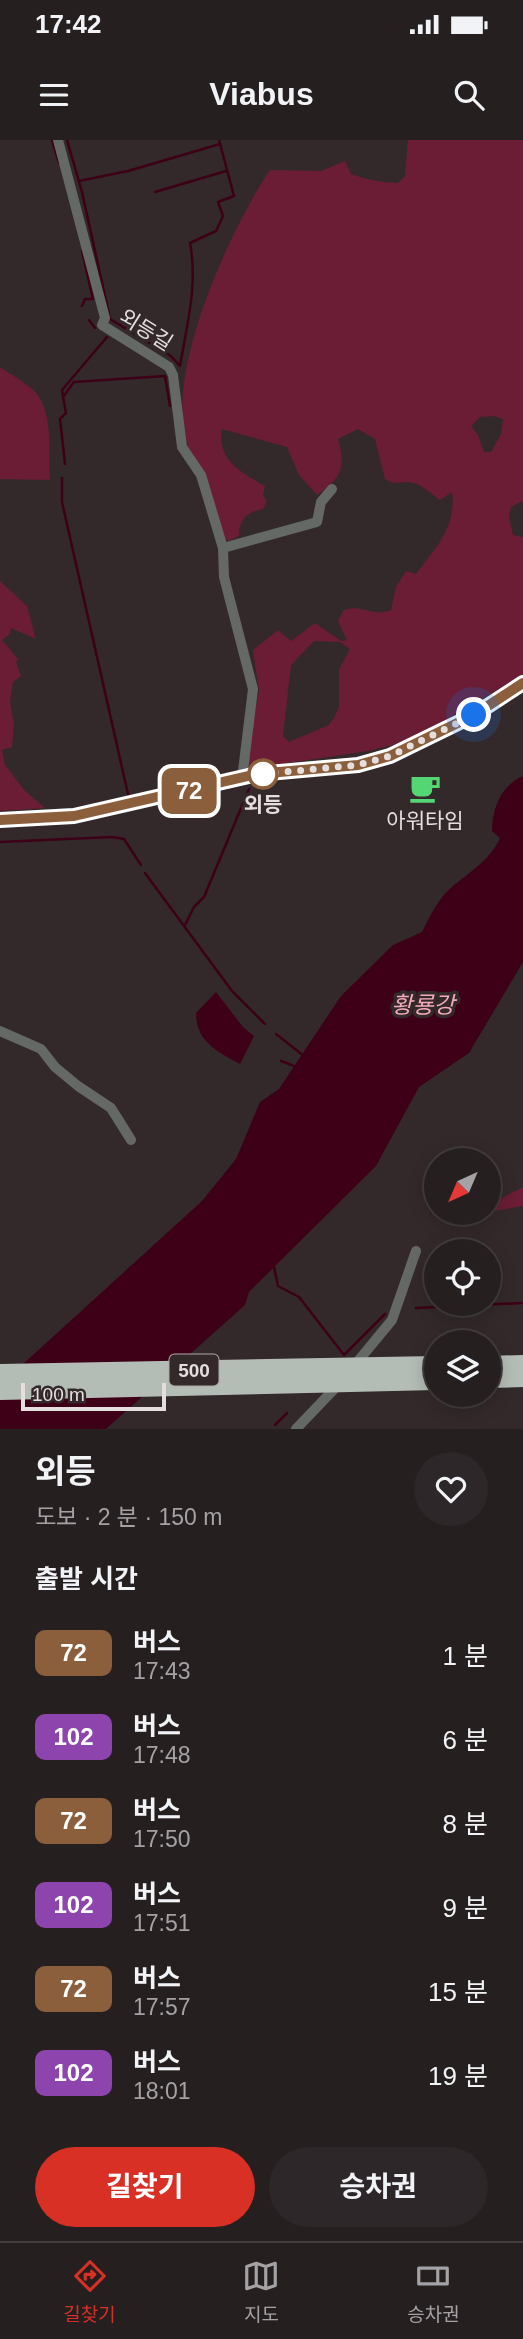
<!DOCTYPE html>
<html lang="ko">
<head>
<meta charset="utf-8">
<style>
	:root { --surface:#261f20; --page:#2e2729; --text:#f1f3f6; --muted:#a4a2a5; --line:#423d3e; --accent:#d93025 }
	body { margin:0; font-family:Arial,"Noto Sans KR",sans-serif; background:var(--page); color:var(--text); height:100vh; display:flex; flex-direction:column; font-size:26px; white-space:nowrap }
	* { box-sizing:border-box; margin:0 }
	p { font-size:23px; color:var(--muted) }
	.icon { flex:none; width:38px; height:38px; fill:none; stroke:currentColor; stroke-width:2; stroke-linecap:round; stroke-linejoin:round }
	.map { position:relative; height:1289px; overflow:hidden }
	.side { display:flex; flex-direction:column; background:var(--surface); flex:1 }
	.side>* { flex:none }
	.badge { padding:0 14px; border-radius:10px; font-size:24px; line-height:46px }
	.needle { width:46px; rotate:224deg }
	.fabs { position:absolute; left:424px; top:1008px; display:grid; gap:14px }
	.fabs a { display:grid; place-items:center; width:77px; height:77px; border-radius:50%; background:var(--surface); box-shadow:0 4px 18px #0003,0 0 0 2px var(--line); font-size:35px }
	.scale { position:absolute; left:21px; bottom:18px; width:145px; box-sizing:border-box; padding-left:7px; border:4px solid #e4dedf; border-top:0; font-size:19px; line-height:24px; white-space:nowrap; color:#e4dedf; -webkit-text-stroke:5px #33292b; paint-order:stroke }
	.you { position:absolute; width:35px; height:35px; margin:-18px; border:5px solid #fff; border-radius:50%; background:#1a73e8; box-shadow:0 0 0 10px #1a73e833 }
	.map>.badge { position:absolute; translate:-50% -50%; box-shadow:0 0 0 4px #fff }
	h2 { padding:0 35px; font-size:26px; line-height:63px }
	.round { display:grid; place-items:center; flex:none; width:74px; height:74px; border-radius:37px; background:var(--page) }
	.overview { display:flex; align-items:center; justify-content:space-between; height:119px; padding:0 35px }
	h1 { font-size:33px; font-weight:700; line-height:52px }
	.action { display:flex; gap:14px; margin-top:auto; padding:14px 35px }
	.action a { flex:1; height:80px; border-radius:42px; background:var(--accent); color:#fff; font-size:28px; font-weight:700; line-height:80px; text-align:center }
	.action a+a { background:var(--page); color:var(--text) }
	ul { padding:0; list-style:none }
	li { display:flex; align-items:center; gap:21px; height:84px; padding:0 35px }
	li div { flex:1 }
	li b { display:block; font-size:26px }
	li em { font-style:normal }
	li .badge { min-width:77px; font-weight:700; text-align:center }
	.status { display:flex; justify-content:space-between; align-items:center; height:49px; padding:0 35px; background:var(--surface); direction:ltr }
	.status svg { height:19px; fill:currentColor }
	header { display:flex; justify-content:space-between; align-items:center; height:91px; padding:0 35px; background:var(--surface); font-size:32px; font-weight:700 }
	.menu { display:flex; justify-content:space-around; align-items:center; height:98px; border-top:2px solid var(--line); background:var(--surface); font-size:19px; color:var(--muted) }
	.menu a { display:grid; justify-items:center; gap:4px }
	.menu .current { color:var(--accent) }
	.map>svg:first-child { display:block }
	.green { fill:#6a1d34; fill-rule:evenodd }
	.water { fill:#3d0016 }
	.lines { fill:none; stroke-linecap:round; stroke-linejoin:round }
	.stream { stroke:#3d0016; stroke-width:2.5 }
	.street { stroke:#656966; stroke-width:10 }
	.secondary { stroke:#858b86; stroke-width:12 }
	.highway { stroke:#b4bdb5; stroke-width:18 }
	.line-casing { stroke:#fff; stroke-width:16 }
	.line { stroke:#8b5e3c; stroke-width:10 }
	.walk { stroke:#e4dedf; stroke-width:7; stroke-dasharray:0 12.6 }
	.stop-dot { fill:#fff; stroke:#8b5e3c; stroke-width:3.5 }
	.labels { text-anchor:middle; stroke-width:7; stroke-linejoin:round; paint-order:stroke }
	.shield { fill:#33292b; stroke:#afa8a9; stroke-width:2 }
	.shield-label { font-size:19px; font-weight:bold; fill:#e4dedf }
	.street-label { font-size:21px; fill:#e4dedf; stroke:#33292b }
	.stop-label { font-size:21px; font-weight:bold; fill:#e4dedf; stroke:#33292b }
	.poi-label { font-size:21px; fill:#e4dedf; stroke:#33292b }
	.water-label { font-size:23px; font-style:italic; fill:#f3aab8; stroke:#33292b }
</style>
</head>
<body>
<div class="status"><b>17:42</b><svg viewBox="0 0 49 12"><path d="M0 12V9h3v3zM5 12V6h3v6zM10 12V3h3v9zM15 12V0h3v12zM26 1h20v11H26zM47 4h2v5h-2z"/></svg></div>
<header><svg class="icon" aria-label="menu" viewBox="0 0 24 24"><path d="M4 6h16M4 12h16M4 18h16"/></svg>Viabus<svg class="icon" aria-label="search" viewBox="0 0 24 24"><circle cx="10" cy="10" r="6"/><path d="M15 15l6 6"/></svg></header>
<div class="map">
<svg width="523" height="1289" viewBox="0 0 523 1289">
	<rect width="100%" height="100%" fill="#33292b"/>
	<path class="green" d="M408,0H523V361L511,367L509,377L513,395L523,397V535L409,601L368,611L248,629V609L259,551L253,510L278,490L291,501L315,483L341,501L347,500L338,481L343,471C358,462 374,478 391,470L396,447L406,431L416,434C436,408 457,386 452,352L440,360C430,353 421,343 408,342C398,342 395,345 385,339L375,299L358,289L338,299C346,328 342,337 317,355L299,335L287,307L222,289C216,319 242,333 265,346L263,356L267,361L263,369C247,372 239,379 239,396L229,401L224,398C211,363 186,317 183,281C176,209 231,89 270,30L321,31L345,21L351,34C365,39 383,43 398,43L405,36ZM494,276L503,279L501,294L491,312H484L478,295L471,286L480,277ZM314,501L340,502L350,509L339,530V567L335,576L329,585L289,602L283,596L291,525Z
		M0,227C11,235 27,243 36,253C54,274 48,314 50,340L0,339Z
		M0,441L27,466L36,499L11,488L10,494L2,500L18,519L16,522L21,536L13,542L10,562L14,584L12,607L2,610L5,625L25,651L45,668L0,671Z
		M523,1047V1066L488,1072V1065Z"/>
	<path class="water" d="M523,636V822L469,913L419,947L376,1026L249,1152L245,1165L106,1289H0V1245L202,1061L236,1019L260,962L279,949L341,856L393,805L422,792C430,776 439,757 453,746C471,731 490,720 500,698L492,691C492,669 501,645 523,636Z
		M216,852L243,887L254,896L240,924C218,912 196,902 196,873Z"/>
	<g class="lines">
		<path class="stream" d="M52,0L59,23
			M67,0L82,52L110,179L171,216L180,226C187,184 198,145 190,103L216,91L223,76L218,62L234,56L219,0
			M79,41L128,31L220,4
			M155,52L226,31
			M82,166L85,159H93L82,111
			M89,180L95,188
			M63,257L62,250L107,197
			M65,324L60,279L66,273L63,257L74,242L165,236L170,266
			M62,338V362L128,654
			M0,702L112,697L124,699L141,725
			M145,733L232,851L265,884
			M185,785L194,767L204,757L249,649
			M276,894L304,916
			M281,921L294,926
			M274,1127L278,1146L299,1157L344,1215L385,1174
			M416,1168L523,1163
			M275,1285L287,1273"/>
		<path class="street" d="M58,0L105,178L102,185L169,227L173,235L182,307L201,335L223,408
			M242,639L253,549L224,437L223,408L317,382L321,362L332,349
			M0,891L41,909L55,927L78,946L111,968L131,1000
			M354,1226L392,1180L416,1111
			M296,1289L340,1243"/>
		<path class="secondary" d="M0,680L74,676L257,634L357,625L412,607L474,575L523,543"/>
		<path class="highway" d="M488,1225L523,1224
			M0,1233L436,1225
			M488,1239L523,1238
			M0,1251L436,1241"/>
	</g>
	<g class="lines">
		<defs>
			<path id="line" d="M0,680L74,676L257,634L358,625L390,616L474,575L523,543"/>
		</defs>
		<use href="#line" class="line-casing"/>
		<use href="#line" class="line"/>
		<path class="walk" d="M263,634L358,625L390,616L474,575"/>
	</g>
	<defs>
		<symbol id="cafe-bare" viewBox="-9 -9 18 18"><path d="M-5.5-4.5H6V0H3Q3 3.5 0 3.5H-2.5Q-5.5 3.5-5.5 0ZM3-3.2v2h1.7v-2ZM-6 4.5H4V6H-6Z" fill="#53d673" stroke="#33292b" stroke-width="2.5" paint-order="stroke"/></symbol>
	</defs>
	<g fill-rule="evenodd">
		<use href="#cafe-bare" x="403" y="626" width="44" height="44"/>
	</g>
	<circle class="stop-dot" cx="263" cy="634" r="14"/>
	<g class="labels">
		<rect class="shield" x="169.5" y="1214.5" width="49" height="31" rx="5"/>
		<g class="shield-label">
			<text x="194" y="1237">500</text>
		</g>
		<g class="street-label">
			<text transform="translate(146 190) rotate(32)" y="7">외등길</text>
		</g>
		<g class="stop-label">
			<text x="263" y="672">외등</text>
		</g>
		<g class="poi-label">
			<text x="425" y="688">아워타임</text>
		</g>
		<g class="water-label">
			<text x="423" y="873">황룡강</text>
		</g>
	</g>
</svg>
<div class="fabs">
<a><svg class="needle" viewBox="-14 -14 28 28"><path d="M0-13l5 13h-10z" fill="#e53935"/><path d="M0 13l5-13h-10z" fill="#a4a2a5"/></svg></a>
<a><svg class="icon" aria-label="locate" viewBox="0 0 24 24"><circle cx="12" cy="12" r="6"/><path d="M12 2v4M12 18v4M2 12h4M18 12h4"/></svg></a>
<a><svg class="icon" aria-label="layers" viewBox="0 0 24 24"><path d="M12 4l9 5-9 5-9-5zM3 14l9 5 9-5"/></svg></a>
</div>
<div class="scale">100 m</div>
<div class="you" style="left:474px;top:575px"></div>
<b class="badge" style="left:189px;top:651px;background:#8b5e3c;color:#fff">72</b>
</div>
<section class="side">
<div class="overview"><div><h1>외등</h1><p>도보 · 2 분 · 150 m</p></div><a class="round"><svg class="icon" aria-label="heart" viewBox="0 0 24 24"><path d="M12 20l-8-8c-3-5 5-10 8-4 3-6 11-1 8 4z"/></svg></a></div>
<h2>출발 시간</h2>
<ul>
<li><span class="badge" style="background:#8b5e3c;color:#fff">72</span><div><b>버스</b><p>17:43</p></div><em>1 분</em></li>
<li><span class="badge" style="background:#8e44ad;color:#fff">102</span><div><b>버스</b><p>17:48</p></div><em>6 분</em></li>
<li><span class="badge" style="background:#8b5e3c;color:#fff">72</span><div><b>버스</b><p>17:50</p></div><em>8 분</em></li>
<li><span class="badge" style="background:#8e44ad;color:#fff">102</span><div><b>버스</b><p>17:51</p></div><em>9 분</em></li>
<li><span class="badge" style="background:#8b5e3c;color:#fff">72</span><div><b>버스</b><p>17:57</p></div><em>15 분</em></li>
<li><span class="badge" style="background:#8e44ad;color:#fff">102</span><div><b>버스</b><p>18:01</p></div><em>19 분</em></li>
</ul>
<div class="action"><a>길찾기</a><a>승차권</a></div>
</section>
<nav class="menu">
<a class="current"><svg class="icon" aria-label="directions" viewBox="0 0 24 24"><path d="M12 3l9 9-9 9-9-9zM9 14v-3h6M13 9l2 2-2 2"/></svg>길찾기</a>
<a><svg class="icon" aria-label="map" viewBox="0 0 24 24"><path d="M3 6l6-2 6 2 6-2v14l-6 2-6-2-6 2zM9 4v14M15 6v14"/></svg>지도</a>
<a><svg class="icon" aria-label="tickets" viewBox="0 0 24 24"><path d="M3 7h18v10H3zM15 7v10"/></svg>승차권</a>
</nav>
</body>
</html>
